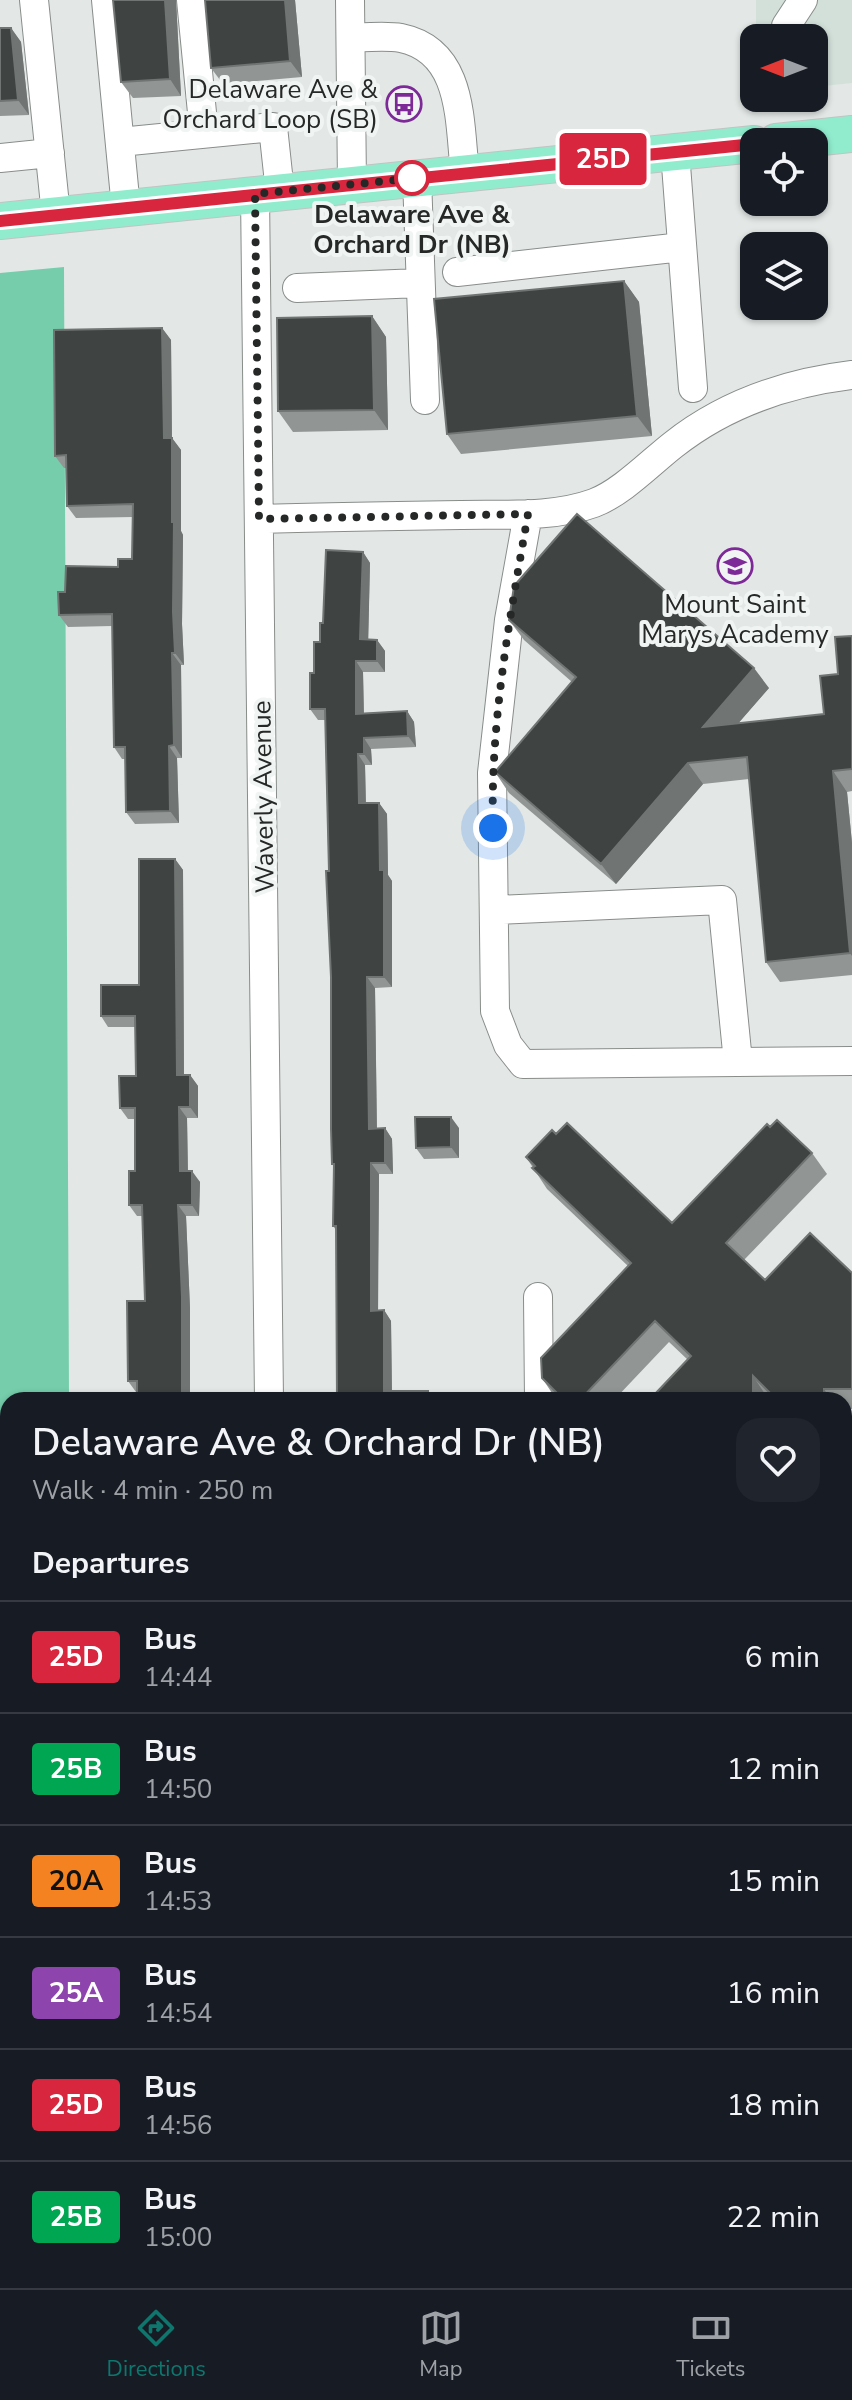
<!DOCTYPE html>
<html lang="en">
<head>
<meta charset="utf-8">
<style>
	:root { --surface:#171b24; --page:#20242c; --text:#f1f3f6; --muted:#9ea1a6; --line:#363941; --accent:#0f766e }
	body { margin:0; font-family:"Nunito Sans",sans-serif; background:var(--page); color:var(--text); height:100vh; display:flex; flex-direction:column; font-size:30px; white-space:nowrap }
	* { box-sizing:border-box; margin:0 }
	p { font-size:26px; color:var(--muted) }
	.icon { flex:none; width:44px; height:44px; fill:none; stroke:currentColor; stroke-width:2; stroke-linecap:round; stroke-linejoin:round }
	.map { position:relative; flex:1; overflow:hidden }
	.drawer { position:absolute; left:0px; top:1392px; width:852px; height:896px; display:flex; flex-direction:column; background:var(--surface); border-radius:24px 24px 0 0; box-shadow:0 2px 6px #0004 }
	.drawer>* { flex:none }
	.badge { padding:0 16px; border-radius:6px; font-size:28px; line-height:52px }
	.needle { width:52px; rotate:270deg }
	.fabs { position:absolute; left:740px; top:24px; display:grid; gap:16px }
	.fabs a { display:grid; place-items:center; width:88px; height:88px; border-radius:16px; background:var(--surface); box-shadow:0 2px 6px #0004; font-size:40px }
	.you { position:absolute; width:40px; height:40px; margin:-20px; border:6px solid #fff; border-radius:50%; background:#1a73e8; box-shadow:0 0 0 12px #1a73e833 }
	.map>.badge { position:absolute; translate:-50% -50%; box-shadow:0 0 0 4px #fff }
	h2 { padding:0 32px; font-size:30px; line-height:72px }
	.round { display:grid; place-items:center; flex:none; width:84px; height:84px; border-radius:24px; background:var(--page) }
	.head { display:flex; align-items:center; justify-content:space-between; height:136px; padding:0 32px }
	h1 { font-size:38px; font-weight:600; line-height:60px }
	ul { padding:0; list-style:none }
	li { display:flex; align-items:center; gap:24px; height:112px; padding:0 32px; border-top:2px solid var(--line) }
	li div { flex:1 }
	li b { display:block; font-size:30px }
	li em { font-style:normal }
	li .badge { min-width:88px; font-weight:700; text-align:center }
	.tabs { display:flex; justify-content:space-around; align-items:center; height:112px; border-top:2px solid var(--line); background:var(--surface); font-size:22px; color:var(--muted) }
	.tabs a { display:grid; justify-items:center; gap:4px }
	.tabs .on { color:var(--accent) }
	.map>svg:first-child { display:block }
	.built { fill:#d3e0da }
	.green { fill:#75cdab }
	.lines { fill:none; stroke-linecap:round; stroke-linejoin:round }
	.minor-casing { stroke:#888d8a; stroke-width:30 }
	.major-casing { stroke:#c2c3c3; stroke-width:38 }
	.minor { stroke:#fff; stroke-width:28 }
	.major { stroke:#91ecce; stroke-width:36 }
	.wall { fill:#919694 }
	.shaded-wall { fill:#707573 }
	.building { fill:#3f4442; stroke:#707573; stroke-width:2 }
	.line-casing { stroke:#fff; stroke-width:18 }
	.line { stroke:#d7263d; stroke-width:12 }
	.walk { stroke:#262827; stroke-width:8; stroke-dasharray:0 14.4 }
	.stop-dot { fill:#fff; stroke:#d7263d; stroke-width:4 }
	.labels { text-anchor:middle; stroke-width:8; stroke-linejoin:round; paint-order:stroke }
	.poi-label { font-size:26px; fill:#262827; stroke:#f0f5f3; text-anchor:end }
	.stop-label { font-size:26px; font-weight:bold; fill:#262827; stroke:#f0f5f3 }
	.street-label { font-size:26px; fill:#262827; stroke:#f0f5f3 }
</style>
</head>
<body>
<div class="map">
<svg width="852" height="2288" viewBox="0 0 852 2288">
	<rect width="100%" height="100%" fill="#e3e8e6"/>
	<path class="built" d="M756,0H852V83L814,87V38H756Z"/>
	<path class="green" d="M64,267L69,1400H8V1956H0V273Z
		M0,2030H8V2280H78V2288H0Z"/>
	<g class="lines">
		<defs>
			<path id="minor" d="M34,0L56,215
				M106,0L126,208
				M191,0L204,133
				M350,0L352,184
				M786,26L803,0
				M351,37C367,38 385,35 401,38C464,51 459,122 465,173
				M120,142L273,127L280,192
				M675,152L693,388
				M0,158L50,153
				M417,178L425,400
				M255,194L269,1400
				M457,272L682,247
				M297,288L420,283
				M528,514L509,620L492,773L495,1011L508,1045L523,1064L852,1061
				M259,519C327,517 394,516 461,515C504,514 553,518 594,503C621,493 650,463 673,445C726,403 786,383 852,375
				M496,910L722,900L738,1062
				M538,1297L539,1400
				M844,1437L852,1438
				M844,1708H852
				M0,2001H8
				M844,2005H852
				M278,2280V2288
				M710,2280V2288"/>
			<path id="major" d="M776,142L852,134
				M0,221L754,144"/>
		</defs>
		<use href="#minor" class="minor-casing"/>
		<use href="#major" class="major-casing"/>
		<use href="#minor" class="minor"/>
		<use href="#major" class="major"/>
	</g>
	<path class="wall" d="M176,0L181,96L133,98L121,82Z
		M295,0L302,77L223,84L211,68Z
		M0,28H11L21,42L29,115L0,116Z
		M624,281L639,302L652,436L461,454L447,434Z
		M372,316L386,337L388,430L293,432L278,411Z
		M162,328L171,340L172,438L181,450V531L183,535L182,624L184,665H181L182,758H177L179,823L135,824L126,812L125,759H122L114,747L112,626L68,627L59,615L65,592L118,567L132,559L133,517L76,518L67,506V468H64L55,456Z
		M363,552L370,563L368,640H377L385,651V672H363L364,713L407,711L414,722L416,747L371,749L372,765H365L366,803H379L387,814L388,875L392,881V987L375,988L377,1129L385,1128L392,1139L393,1174H379L378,1263V1310H384L391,1321L392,1391L337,1400L336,1230L333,1226L334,1167L332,1164L331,977L325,720H318L310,709L314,673L323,623Z
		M509,620L769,688L738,723L824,714L852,636V791L847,792L852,843V975L780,982L766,962L749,779L703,784L616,884L509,793L495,772L572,682L524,640Z
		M175,859L183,870L184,1075H190L198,1086V1118H187L188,1171L200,1182L199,1216H186L190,1308V1400L136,1392L128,1381L145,1301L143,1216H137L129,1205L135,1171V1119H128L120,1108L136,1076L135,1027H108L101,1016L139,985Z
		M770,1127L812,1153L827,1174L744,1260L765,1280L852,1273V1409L844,1410V1400H771L767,1397V1400H655L688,1360L669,1342L614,1400H554V1396L542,1378L628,1266L547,1189L526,1157L672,1223Z
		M459,1128V1158L424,1159L416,1148Z
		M0,2124L8,2135V2238H0Z
		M122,2280H198V2288H128Z"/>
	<path class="shaded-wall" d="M165,0H176L181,96L170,79Z
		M285,0H295L302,77L290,61Z
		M11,28L21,42L29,115L18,100Z
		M624,281L639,302L652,436L637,416Z
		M372,316L386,337L388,430L374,410Z
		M162,328L171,340L172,450L164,438Z
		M172,438L181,450V531L183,535L182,624L184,665L175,653L173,612Z
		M363,552L370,563L368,650L360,639Z
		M377,640L385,651V672L377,661Z
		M172,653L181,665L182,758L174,745Z
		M356,661L363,672L364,725L356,714Z
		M754,668L769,688L717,748L703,727Z
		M407,711L414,722L416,747L408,736Z
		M364,738L371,749L372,765L364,754Z
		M169,746L177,758L179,823L170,811Z
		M358,754L365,765L366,814L359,803Z
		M688,763L703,784L616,884L601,864Z
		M833,771L847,792L852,843V956L850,953Z
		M379,803L387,814L388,875L392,881V987L384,977L380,870Z
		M175,859L183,870L184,1086L177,1075Z
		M367,977L375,988L377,1140L369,1129Z
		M190,1075L198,1086V1118L190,1107Z
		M179,1107L187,1118L188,1182L180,1171Z
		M451,1117L459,1128V1158L451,1147Z
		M385,1128L392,1139L393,1174L385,1163Z
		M371,1163L379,1174L378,1321L371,1311Z
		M192,1171L200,1182L199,1216L192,1205Z
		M178,1205L186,1216L190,1308V1400H182Z
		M384,1310L391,1321L392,1400L384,1391Z
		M753,1376L767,1397V1400H753Z
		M824,1389L831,1400H824Z
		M428,1391L435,1400H428Z
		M0,2124L8,2135V2166L0,2154Z
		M190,2280H198V2288H190Z"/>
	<path class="building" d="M113,0H165L170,79L121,82Z
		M205,0H285L290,61L211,68Z
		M0,28H11L18,100L0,101Z
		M624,281L637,416L447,434L434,299Z
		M372,316L374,410L278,411L277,318Z
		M162,328L164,438H172V522H174L173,612L175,653H172L174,745L169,746L170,811L126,812L125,747H114L112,614L59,615L58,592H65L66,566L118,567V559H132L133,504L67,506L66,455L55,456L54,330Z
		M577,514L754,668L703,727L824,714L820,676L838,674L835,637L852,636V769L833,771L850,953L766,962L747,757L688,763L601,864L495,772L576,677L509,620L514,586Z
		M326,550L363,552L360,639L377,640V661H356V714L407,711L408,736L364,738V754H358L359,803H379L380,870H384V977H367L369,1129L385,1128V1163H371V1311L384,1310V1391H428V1400H337L336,1226H333L334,1164H332L331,1129V977L326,871H329L325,709H310V673H314V642H320V623H323Z
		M139,859H175L177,1075H190V1107H179L180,1171H192V1205H178L182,1297V1400H137V1381H128L127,1301H145L142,1205H129V1171H135V1108H120L119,1076H136L135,1016H101V985H139Z
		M415,1117H451V1147L416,1148Z
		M777,1120L812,1153L726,1243L765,1280L810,1233L852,1273V1389H824V1400H777L753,1376V1400H655V1394L691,1356L655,1321L580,1400H555L552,1398L557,1393L542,1378L541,1358L631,1263L532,1168L535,1166L526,1157L552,1130L556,1134L567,1123L672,1223L767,1124L770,1127Z
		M0,2151H8V2222H0Z
		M132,2280H190V2288H132Z"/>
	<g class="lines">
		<defs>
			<path id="line" d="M0,221L754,144"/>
		</defs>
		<use href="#line" class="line-casing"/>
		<use href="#line" class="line"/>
		<path class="walk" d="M412,178H417L255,194L259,519L528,514C510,617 490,722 493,828"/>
	</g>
	<defs>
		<symbol id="bus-ring" viewBox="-11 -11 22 22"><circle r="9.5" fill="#f0f5f3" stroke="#7d2998" stroke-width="1.5"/><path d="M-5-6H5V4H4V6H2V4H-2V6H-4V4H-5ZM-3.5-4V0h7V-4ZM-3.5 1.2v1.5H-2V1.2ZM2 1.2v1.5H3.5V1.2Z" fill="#7d2998"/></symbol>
		<symbol id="school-ring" viewBox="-11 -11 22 22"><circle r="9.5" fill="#f0f5f3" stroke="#7d2998" stroke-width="1.5"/><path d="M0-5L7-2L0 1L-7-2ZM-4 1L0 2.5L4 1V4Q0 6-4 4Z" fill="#7d2998"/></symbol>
	</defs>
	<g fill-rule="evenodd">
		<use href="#bus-ring" x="384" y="84" width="40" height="40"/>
		<use href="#school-ring" x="715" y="546" width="40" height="40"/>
	</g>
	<circle class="stop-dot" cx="412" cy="178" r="16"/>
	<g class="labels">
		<g class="poi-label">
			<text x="378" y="98">Delaware Ave &amp;<tspan x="378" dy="30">Orchard Loop (SB)</tspan></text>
			<text x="735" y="613" text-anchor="middle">Mount Saint<tspan x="735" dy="30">Marys Academy</tspan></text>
		</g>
		<g class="stop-label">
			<text x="412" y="223">Delaware Ave &amp;<tspan x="412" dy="30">Orchard Dr (NB)</tspan></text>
		</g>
		<g class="street-label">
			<text transform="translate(263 797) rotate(-91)" y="9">Waverly Avenue</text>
		</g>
	</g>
</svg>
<div class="fabs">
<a><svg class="needle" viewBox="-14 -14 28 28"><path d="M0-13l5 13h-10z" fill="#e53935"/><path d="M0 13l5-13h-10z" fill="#9ea1a6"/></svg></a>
<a><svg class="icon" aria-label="locate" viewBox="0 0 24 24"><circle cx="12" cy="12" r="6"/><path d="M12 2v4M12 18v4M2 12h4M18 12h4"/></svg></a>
<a><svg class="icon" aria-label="layers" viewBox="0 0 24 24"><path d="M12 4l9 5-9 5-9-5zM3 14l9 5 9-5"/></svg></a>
</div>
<div class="you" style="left:493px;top:828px"></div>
<b class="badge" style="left:603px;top:159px;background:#d7263d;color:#fff">25D</b>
<section class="drawer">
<div class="head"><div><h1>Delaware Ave &amp; Orchard Dr (NB)</h1><p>Walk · 4 min · 250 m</p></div><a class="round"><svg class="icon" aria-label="heart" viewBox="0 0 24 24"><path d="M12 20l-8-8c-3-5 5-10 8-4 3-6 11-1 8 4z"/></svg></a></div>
<h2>Departures</h2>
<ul>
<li><span class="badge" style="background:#d7263d;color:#fff">25D</span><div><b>Bus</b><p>14:44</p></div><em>6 min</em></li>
<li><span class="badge" style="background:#00a651;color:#fff">25B</span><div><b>Bus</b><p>14:50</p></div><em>12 min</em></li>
<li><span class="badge" style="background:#f58220;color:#111">20A</span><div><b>Bus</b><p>14:53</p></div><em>15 min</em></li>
<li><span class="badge" style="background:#8e44ad;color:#fff">25A</span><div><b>Bus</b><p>14:54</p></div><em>16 min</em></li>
<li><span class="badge" style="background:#d7263d;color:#fff">25D</span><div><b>Bus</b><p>14:56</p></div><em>18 min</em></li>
<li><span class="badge" style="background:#00a651;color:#fff">25B</span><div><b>Bus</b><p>15:00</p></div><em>22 min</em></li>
</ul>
</section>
</div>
<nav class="tabs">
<a class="on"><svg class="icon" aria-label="directions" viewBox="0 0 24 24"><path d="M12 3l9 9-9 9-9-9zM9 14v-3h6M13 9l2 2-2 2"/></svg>Directions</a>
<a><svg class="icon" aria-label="map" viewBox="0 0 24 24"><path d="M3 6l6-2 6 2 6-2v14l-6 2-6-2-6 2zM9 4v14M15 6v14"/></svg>Map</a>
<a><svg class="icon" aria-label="tickets" viewBox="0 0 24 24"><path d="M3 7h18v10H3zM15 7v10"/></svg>Tickets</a>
</nav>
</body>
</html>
